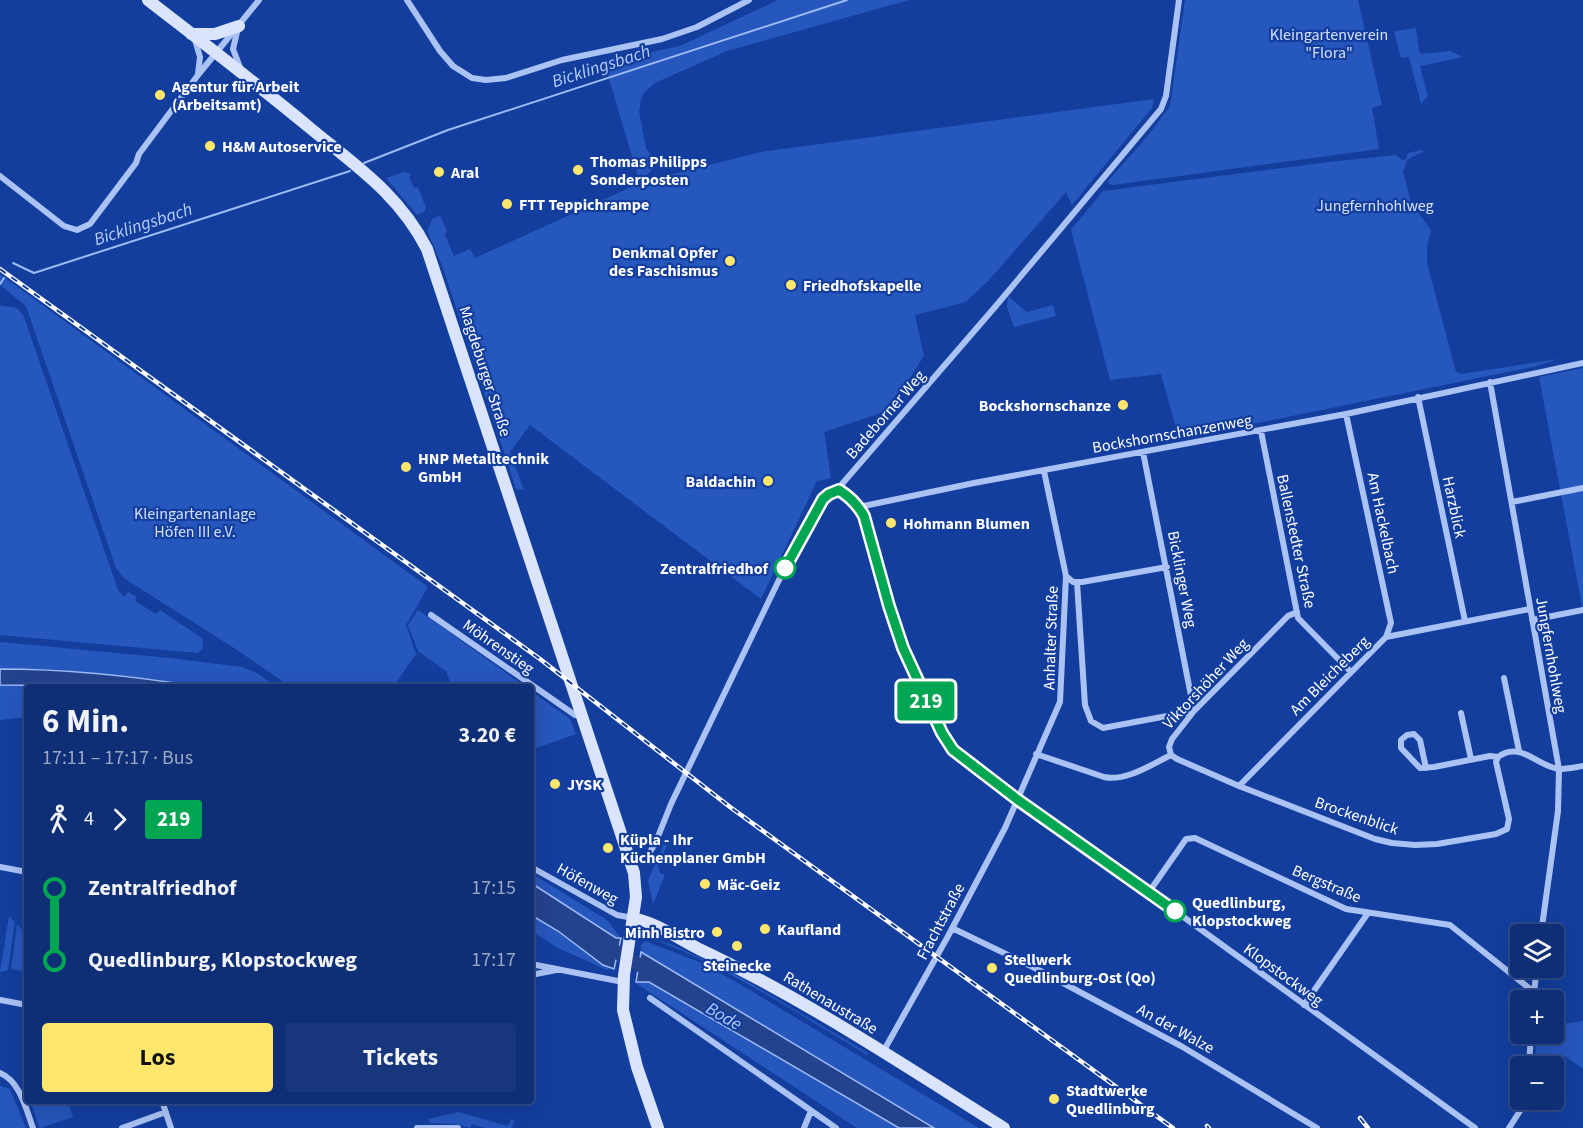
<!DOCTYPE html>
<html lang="de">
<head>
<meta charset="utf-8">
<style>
	:root { --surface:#0e2e76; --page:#17367b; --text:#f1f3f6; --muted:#9ba8c5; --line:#2e4a88; --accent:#ffe76d }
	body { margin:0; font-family:"Source Sans 3",sans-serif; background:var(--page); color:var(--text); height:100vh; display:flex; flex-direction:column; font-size:22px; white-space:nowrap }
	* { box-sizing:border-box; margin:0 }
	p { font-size:20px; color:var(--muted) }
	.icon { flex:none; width:33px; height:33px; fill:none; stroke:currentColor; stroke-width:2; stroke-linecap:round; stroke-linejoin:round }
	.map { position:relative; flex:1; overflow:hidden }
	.panel { position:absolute; left:24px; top:684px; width:510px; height:420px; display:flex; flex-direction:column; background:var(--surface); border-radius:6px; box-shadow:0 6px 24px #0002,0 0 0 2px var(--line) }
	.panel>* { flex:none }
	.badge { padding:0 12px; border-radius:4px; font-size:21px; line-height:39px }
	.fabs { position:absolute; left:1510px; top:924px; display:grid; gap:12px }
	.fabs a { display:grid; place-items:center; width:54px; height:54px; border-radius:6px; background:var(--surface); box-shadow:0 6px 24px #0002,0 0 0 2px var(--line); font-size:30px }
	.map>.badge { position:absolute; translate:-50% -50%; box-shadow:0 0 0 3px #fff }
	.legs { display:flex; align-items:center; gap:9px; height:66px; padding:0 18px; font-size:20px }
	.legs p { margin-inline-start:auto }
	.overview { display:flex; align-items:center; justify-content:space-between; height:102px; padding:0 18px }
	h1 { font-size:33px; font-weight:700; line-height:45px }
	.action { display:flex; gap:12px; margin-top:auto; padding:12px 18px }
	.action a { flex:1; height:69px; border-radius:6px; background:var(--accent); color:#111; font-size:24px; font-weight:700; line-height:69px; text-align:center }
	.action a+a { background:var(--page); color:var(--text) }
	ul { padding:0 18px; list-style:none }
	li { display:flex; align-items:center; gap:21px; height:72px; font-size:22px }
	li i { display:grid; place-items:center; width:9px; height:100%; margin:0 8px; background:currentColor }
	li i::after { content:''; width:15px; height:15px; margin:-8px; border:4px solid; border-radius:50%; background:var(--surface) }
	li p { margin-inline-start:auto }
	li:first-child i { background:linear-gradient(#0000 50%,currentColor 0) }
	li:last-child i { background:linear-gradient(currentColor 50%,#0000 0) }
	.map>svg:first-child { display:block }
	.green { fill:#2657bd }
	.water { fill:#24438d; stroke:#9cbbf7; stroke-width:1.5 }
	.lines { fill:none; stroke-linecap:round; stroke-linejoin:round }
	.stream { stroke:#9cbbf7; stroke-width:2 }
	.river { stroke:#24438d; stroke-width:14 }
	.minor { stroke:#aac2f4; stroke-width:6 }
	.secondary { stroke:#dae5fd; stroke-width:12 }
	.rail-casing { stroke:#fff; stroke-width:4.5 }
	.rail { stroke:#133e9e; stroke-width:2; stroke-dasharray:7; stroke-linecap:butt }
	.line-1-casing { stroke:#fff; stroke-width:14 }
	.line-1 { stroke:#00a651; stroke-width:9 }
	.poi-dot { fill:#ffe76d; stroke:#133e9e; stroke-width:2 }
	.stop-1-dot { fill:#fff; stroke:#00a651; stroke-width:3 }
	.labels { text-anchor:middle; stroke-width:4.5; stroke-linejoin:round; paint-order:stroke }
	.park-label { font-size:16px; fill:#d3e1fe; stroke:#133e9e }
	.poi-label { font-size:16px; font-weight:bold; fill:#fff; stroke:#133e9e; text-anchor:start }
	.street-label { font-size:16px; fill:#fff; stroke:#133e9e }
	.stop-label { font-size:16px; font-weight:bold; fill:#fff; stroke:#133e9e; text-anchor:end }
	.water-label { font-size:18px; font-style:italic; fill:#b7cdfa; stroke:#133e9e }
</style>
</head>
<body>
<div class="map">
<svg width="1583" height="1128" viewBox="0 0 1583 1128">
	<rect width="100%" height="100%" fill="#133e9e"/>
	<path class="green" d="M778,0H909L727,51L655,83L644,93L641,99L639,111L646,148L658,163L641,182L761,152L1154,99L1152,108L1072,205L1066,192L989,280L966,302L915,315L924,356L907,382L881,413L824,432L831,478L817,481L761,599L530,425L510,452L524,490L516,489L442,265L427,231L433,218L440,216L447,231L445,235L454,256L470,249L475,258L640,183L604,62L680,46Z
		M1185,0H1358L1382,105L1372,108L1379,149L1113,185L1109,184L1108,181L1146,138L1170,106Z
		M1416,28L1419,51L1421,54L1450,51L1463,57L1420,66L1428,96L1421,104L1409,57L1401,58L1394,31Z
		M1421,150L1424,151L1407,160L1403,172L1411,203L1431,230L1427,247V263L1456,372L1461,374L1558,359L1537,366L1179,439L1161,374L1110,380L1071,230L1103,191L1329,162L1396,155L1402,160L1406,159L1408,153Z
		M405,172L412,175L409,177L414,188L418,187L426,208L424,212L417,215L386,178Z
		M0,274L428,587L406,625L416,654L393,687H291L234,648L125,579L116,568L26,306L0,285Z
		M1008,296L1027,312L1053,305L1056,316L1014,327L1007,307Z
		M0,305C12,309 16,303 24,317L118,590L124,597L128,592L137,597L135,601L156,614L160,610L202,638L203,648L198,653L0,635Z
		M1583,368V611L1539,377Z
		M418,610L526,687H452L446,671L418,651L408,625Z
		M0,642L170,658L242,667L257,673L276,687H200L145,678L62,670L0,669Z
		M17,684L65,687H27V717L0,720V685Z
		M531,691L570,719L576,734L531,750Z
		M664,844L667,845L658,866L660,873L665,875L653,904L648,880Z
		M531,873L607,920L621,938H617L531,883Z
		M531,915L558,931L610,969L607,970L558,948L531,931Z
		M9,916L15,922L8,970L0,972Z
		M17,924L27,935V972L11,969Z
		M656,940L671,944L740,977L868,1053L867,1055C799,1014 730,969 656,940Z
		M645,941L699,962L738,983L979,1128H934L641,952V945Z
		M640,981L649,982L899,1128H857L637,984L636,982Z
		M1583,1021V1069L1565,1056L1554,1073V1066H1535L1536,1034H1554V1025Z
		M0,1086L10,1089L26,1128H0Z
		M30,1101H68L73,1117L40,1128Z
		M459,1112L508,1126L511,1119L514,1121L512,1128H485L472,1124L470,1128L455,1124L430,1123L428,1119Z"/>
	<path class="water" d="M0,669C67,669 134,676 200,687L0,685Z
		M531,883L616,938H621L614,969L603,965L558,931L531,915Z
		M641,952L934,1128H899L649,982H636Z"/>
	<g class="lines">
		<path class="stream" d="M364,163L448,130L847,0
			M13,263L34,273L350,171
			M0,284L4,278"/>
		<path class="river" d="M602,944L654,973"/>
		<path class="minor" d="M407,0L440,51L453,66L472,78L486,80L506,78L562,60L662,39L697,27L749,0
			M238,28L233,49L241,70
			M195,40L200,57L198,74
			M0,176L64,226L77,230L90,224L136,163L139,154L198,75L259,0
			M1490,382L1559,769L1558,811L1541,934
			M1418,397L1465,621
			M1346,414L1391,623L1386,637
			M1261,431L1298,618L1351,672
			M839,490L859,507L864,516L889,606L903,648L942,733L953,750L1018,800L1149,892L1475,1128
			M1512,502L1583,488
			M859,507L974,483L1346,414L1583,363
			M1066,576L1073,582H1082L1167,567
			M1077,582L1085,705L1091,721L1103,728L1194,711L1143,452
			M431,615L575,715L581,716
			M1532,620L1583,610
			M1504,678L1519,751
			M1461,713L1471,759
			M1036,754L1104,777C1126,782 1152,764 1171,755
			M1171,755L1177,759L1239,786L1375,839L1392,843L1415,845L1437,844L1496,834L1507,829L1509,819L1496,762L1498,757
			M1171,755L1169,747L1172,739L1194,711L1288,616L1297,612
			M1426,768L1420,740L1414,734L1407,735L1401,740V748L1420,768L1434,767L1490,756L1498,757C1520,740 1538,767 1559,769C1567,769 1576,767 1583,766
			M1239,786L1386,637L1530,609
			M631,863L646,858L655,844L671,804L778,582L820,503L829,494L839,490L842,484L995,307L1161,109L1166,96L1179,0
			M0,867L27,872
			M531,867L617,915L633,918
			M1149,892L1186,839L1195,838L1346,909L1450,925L1534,992
			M952,928L1033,967L1181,1046L1317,1128
			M531,964L623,982
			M531,975L556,970
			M650,998L836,1128
			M0,1000L27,1005
			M1533,1000L1537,968
			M1304,1005L1368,913
			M883,1052L947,938L1005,828L1060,702L1066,576L1044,471
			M1529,1066L1531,1034
			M0,1073C20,1081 26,1109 33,1128
			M162,1101L171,1128
			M122,1128L166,1112
			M417,1128H458
			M804,1128L811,1111
			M1509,1128L1527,1100"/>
		<path class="secondary" d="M148,0C202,42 257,84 310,128C356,166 399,194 427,249L634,873L636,897L624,975L623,1010L637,1067L658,1128
			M191,34H215L239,26
			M633,918C657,923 677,938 699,949C805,999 905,1066 1004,1128"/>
		<defs>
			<path id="rail" d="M0,269L540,659L730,807L1173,1128
				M1360,1118L1368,1128
				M1207,1126L1209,1128"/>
		</defs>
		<use href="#rail" class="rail-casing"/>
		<use href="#rail" class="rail"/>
	</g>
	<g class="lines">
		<defs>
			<path id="line-1" d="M785,568L823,499L829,494L839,490C850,497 858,505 864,516L889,606L903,648L942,733L953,750L1018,800L1175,911"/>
		</defs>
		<use href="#line-1" class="line-1-casing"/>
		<use href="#line-1" class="line-1"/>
	</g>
	<g class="poi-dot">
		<circle cx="160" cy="95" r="6"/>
		<circle cx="210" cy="146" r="6"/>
		<circle cx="578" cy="170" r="6"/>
		<circle cx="439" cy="172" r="6"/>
		<circle cx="507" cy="204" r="6"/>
		<circle cx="730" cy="261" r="6"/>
		<circle cx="791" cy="285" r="6"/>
		<circle cx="1123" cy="405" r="6"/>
		<circle cx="406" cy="467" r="6"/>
		<circle cx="768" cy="481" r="6"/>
		<circle cx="891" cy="523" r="6"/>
		<circle cx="555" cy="784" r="6"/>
		<circle cx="608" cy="848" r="6"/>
		<circle cx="705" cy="884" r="6"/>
		<circle cx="765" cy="929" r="6"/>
		<circle cx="717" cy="932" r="6"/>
		<circle cx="737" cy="946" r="6"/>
		<circle cx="992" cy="968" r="6"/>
		<circle cx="1054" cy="1099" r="6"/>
	</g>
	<g class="stop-1-dot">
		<circle cx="785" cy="568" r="10"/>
		<circle cx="1175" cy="911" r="10"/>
	</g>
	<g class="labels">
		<g class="park-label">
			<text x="1329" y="40">Kleingartenverein<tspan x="1329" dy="18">"Flora"</tspan></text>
			<text x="1375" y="211">Jungfernhohlweg</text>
			<text x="195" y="519">Kleingartenanlage<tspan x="195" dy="18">Höfen III e.V.</tspan></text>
		</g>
		<g class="poi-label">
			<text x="172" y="92">Agentur für Arbeit<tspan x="172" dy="18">(Arbeitsamt)</tspan></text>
			<text x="222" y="152">H&amp;M Autoservice</text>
			<text x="590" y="167">Thomas Philipps<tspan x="590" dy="18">Sonderposten</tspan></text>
			<text x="451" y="178">Aral</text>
			<text x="519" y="210">FTT Teppichrampe</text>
			<text x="718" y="258" text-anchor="end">Denkmal Opfer<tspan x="718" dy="18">des Faschismus</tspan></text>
			<text x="803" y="291">Friedhofskapelle</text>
			<text x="1111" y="411" text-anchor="end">Bockshornschanze</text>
			<text x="418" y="464">HNP Metalltechnik<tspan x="418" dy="18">GmbH</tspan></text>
			<text x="756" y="487" text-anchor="end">Baldachin</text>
			<text x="903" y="529">Hohmann Blumen</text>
			<text x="567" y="790">JYSK</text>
			<text x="620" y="845">Küpla - Ihr<tspan x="620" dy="18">Küchenplaner GmbH</tspan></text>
			<text x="717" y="890">Mäc-Geiz</text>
			<text x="777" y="935">Kaufland</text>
			<text x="705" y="938" text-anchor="end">Minh Bistro</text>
			<text x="1004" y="965">Stellwerk<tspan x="1004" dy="18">Quedlinburg-Ost (Qo)</tspan></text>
			<text x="737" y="971" text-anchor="middle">Steinecke</text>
			<text x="1066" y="1096">Stadtwerke<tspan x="1066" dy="18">Quedlinburg</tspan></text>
		</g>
		<g class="street-label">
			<text transform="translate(486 371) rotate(72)" y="6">Magdeburger Straße</text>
			<text transform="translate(885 414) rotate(-49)" y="6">Badeborner Weg</text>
			<text transform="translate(1172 433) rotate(-10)" y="6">Bockshornschanzenweg</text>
			<text transform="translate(1455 507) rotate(78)" y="6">Harzblick</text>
			<text transform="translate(1384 523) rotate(78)" y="6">Am Hackelbach</text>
			<text transform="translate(1297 541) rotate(78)" y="6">Ballenstedter Straße</text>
			<text transform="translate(1183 579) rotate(79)" y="6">Bicklinger Weg</text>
			<text transform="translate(1050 638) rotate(-88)" y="6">Anhalter Straße</text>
			<text transform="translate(499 646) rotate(35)" y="6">Möhrenstieg</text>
			<text transform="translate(1552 655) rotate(80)" y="6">Jungfernhohlweg</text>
			<text transform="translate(1329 675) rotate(-45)" y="6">Am Bleicheberg</text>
			<text transform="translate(1205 683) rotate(-47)" y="6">Viktorshöher Weg</text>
			<text transform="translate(1357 815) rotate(19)" y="6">Brockenblick</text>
			<text transform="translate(588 883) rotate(29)" y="6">Höfenweg</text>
			<text transform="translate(1327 883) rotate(23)" y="6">Bergstraße</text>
			<text transform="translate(940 921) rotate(-62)" y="6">Frachtstraße</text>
			<text transform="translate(1284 974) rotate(36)" y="6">Klopstockweg</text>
			<text transform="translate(831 1002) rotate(31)" y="6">Rathenaustraße</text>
			<text transform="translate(1176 1028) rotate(29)" y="6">An der Walze</text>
		</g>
		<g class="stop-label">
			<text x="768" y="574">Zentralfriedhof</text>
			<text x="1192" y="908" text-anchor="start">Quedlinburg,<tspan x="1192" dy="18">Klopstockweg</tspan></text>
		</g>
		<g class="water-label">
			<text transform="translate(601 66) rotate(-18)" y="6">Bicklingsbach</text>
			<text transform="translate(143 224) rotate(-18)" y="6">Bicklingsbach</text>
			<text transform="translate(724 1016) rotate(30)" y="6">Bode</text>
		</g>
	</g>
</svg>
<div class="fabs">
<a><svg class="icon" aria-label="layers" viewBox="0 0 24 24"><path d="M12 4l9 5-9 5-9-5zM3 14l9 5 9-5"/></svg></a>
<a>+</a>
<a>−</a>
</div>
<b class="badge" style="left:926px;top:701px;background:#00a651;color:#fff">219</b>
<section class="panel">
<div class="overview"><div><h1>6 Min.</h1><p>17:11 – 17:17 · Bus</p></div><b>3.20 €</b></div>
<div class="legs"><svg class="icon" aria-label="walk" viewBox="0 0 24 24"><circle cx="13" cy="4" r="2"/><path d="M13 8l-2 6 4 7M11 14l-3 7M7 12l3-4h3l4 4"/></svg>4<svg class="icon" aria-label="forward" viewBox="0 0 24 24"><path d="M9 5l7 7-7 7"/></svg><b class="badge" style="background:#00a651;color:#fff">219</b></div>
<ul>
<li><i style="color:#00a651"></i><b>Zentralfriedhof</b><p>17:15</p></li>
<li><i style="color:#00a651"></i><b>Quedlinburg, Klopstockweg</b><p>17:17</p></li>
</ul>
<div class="action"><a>Los</a><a>Tickets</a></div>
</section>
</div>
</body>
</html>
